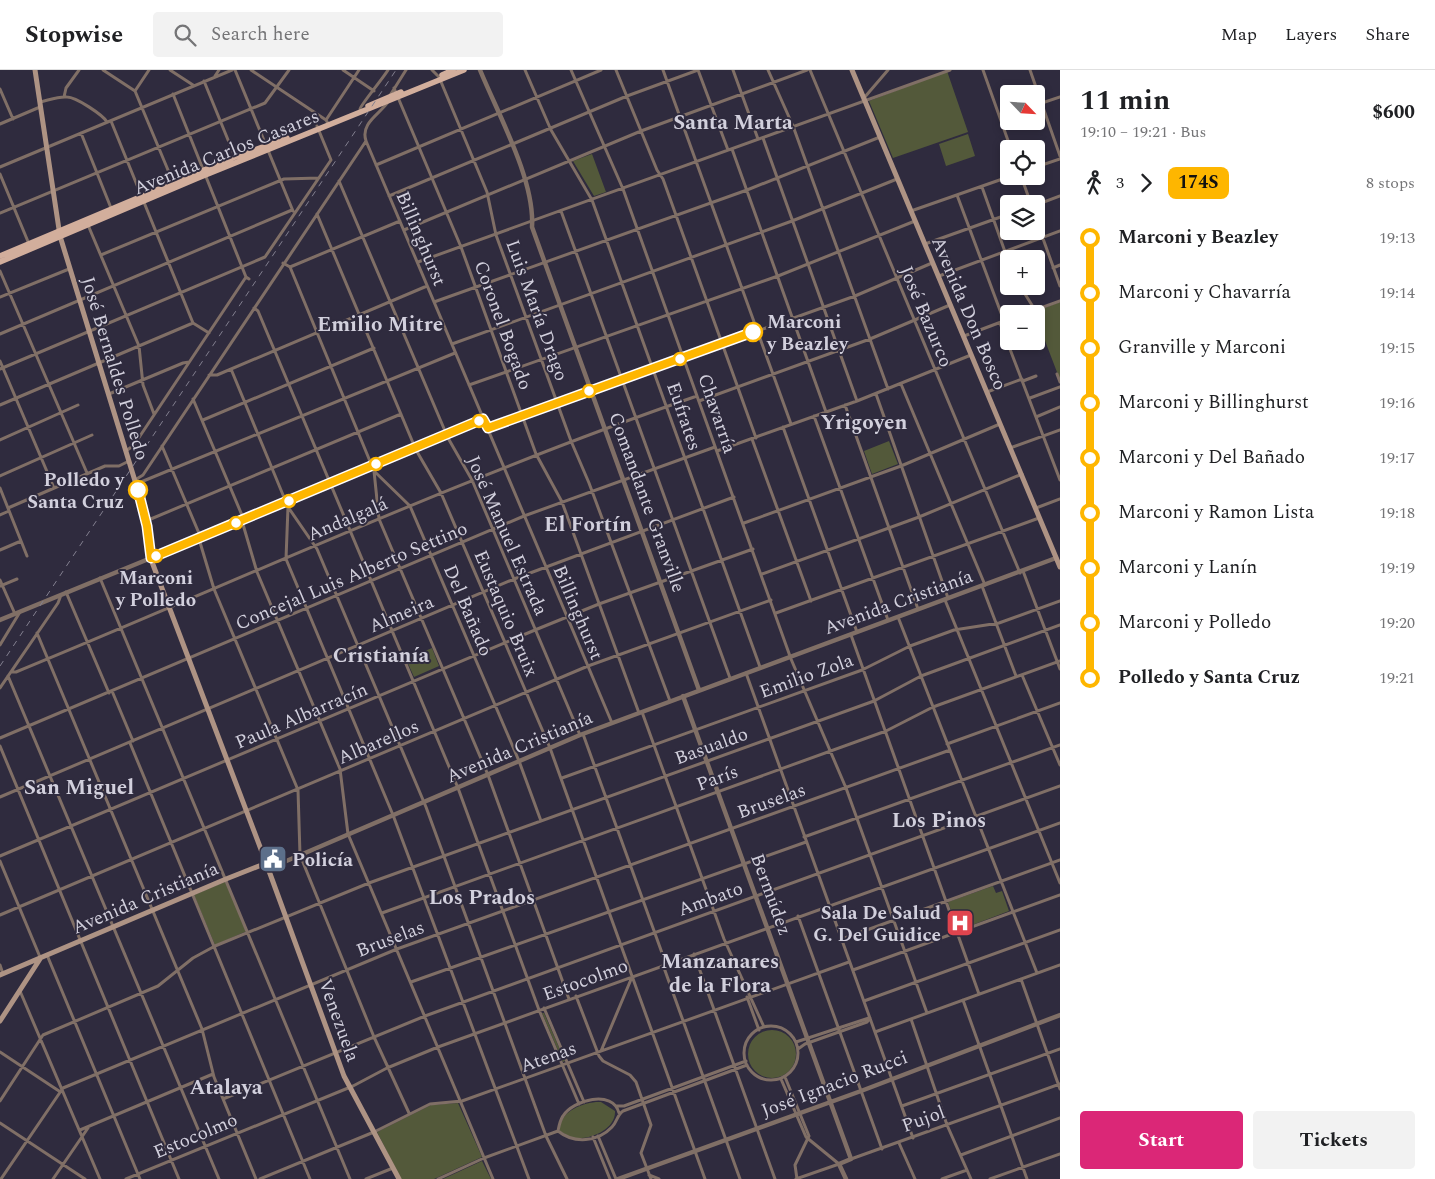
<!DOCTYPE html>
<html lang="en">
<head>
<meta charset="utf-8">
<style>
	:root { --surface:#fff; --page:#f2f2f2; --text:#202124; --muted:#757577; --line:#e0e0e0; --accent:#db2777 }
	body { margin:0; font-family:Spectral,serif; background:var(--page); color:var(--text); height:100vh; display:flex; flex-direction:column; font-size:19px; white-space:nowrap }
	* { box-sizing:border-box; margin:0 }
	p { font-size:16px; color:var(--muted) }
	.icon { flex:none; width:28px; height:28px; fill:none; stroke:currentColor; stroke-width:2; stroke-linecap:round; stroke-linejoin:round }
	.map { position:relative; flex:1; overflow:hidden }
	.details { display:flex; flex-direction:column; background:var(--surface); width:375px }
	.details>* { flex:none }
	.badge { padding:0 10px; border-radius:8px; font-size:18px; line-height:32px }
	.needle { width:32px; rotate:115deg }
	.controls { position:absolute; left:1000px; top:15px; display:grid; gap:10px }
	.controls a { display:grid; place-items:center; width:45px; height:45px; border-radius:5px; background:var(--surface); box-shadow:0 2px 8px #0003; font-size:25px }
	.map>.badge { position:absolute; translate:-50% -50%; box-shadow:0 0 0 2px #fff }
	.legs { display:flex; align-items:center; gap:8px; height:55px; padding:0 20px; font-size:16px }
	.legs p { margin-inline-start:auto }
	.headline { display:flex; align-items:center; justify-content:space-between; height:85px; padding:0 20px }
	h1 { font-size:28px; font-weight:700; line-height:38px }
	.action { display:flex; gap:10px; margin-top:auto; padding:10px 20px }
	.action a { flex:1; height:58px; border-radius:5px; background:var(--accent); color:#fff; font-size:20px; font-weight:700; line-height:58px; text-align:center }
	.action a+a { background:var(--page); color:var(--text) }
	ul { padding:0 20px; list-style:none }
	li { display:flex; align-items:center; gap:18px; height:55px; font-size:19px }
	li i { display:grid; place-items:center; width:8px; height:100%; margin:0 6px; background:currentColor }
	li i::after { content:''; width:12px; height:12px; margin:-6px; border:4px solid; border-radius:50%; background:var(--surface) }
	li p { margin-inline-start:auto }
	li:first-child i { background:linear-gradient(#0000 50%,currentColor 0) }
	li:last-child i { background:linear-gradient(currentColor 50%,#0000 0) }
	header { display:flex; align-items:center; gap:30px; box-sizing:border-box; height:70px; padding:0 25px; background:var(--surface); border-bottom:1px solid var(--line) }
	header strong { font-size:24px }
	nav { display:flex; gap:28px; margin-inline-start:auto; font-size:18px }
	.search { width:350px; height:45px; background:var(--page); display:flex; align-items:center; gap:12px; box-sizing:border-box; padding:0 18px; border-radius:5px; color:var(--muted); font-size:19px }
	main { display:flex; flex:1; min-height:0 }
	.map>svg:first-child { display:block }
	.green { fill:#53593a }
	.lines { fill:none; stroke-linecap:round; stroke-linejoin:round }
	.minor { stroke:#806f66; stroke-width:3 }
	.tertiary { stroke:#806f66; stroke-width:4.5 }
	.secondary { stroke:#ae9384; stroke-width:5 }
	.primary { stroke:#d2ae9c; stroke-width:5.5 }
	.rail { stroke:#827f8f; stroke-width:1; stroke-dasharray:6 6; stroke-linecap:butt }
	.line-1-casing { stroke:#fff; stroke-width:11 }
	.line-1 { stroke:#feb600; stroke-width:8 }
	.stop-1-dot { fill:#fff; stroke:#feb600; stroke-width:2.5 }
	.labels { text-anchor:middle; stroke-width:4; stroke-linejoin:round; paint-order:stroke }
	.street-label { font-size:19px; fill:#d2d0dd; stroke:#2f2b3e }
	.stop-label { font-size:19px; font-weight:bold; fill:#d2d0dd; stroke:#2f2b3e; text-anchor:start }
	.poi-label { font-size:19px; font-weight:bold; fill:#d2d0dd; stroke:#2f2b3e; text-anchor:start }
	.quarter-label { font-size:21px; font-weight:bold; fill:#d2d0dd; stroke:#2f2b3e }
</style>
</head>
<body>
<header>
<strong>Stopwise</strong>
<div class="search"><svg class="icon" aria-label="search" viewBox="0 0 24 24"><circle cx="10" cy="10" r="6"/><path d="M15 15l6 6"/></svg>Search here</div>
<nav><a>Map</a><a>Layers</a><a>Share</a></nav>
</header>
<main>
<div class="map">
<svg width="1060" height="1109" viewBox="0 0 1060 1109">
	<rect width="100%" height="100%" fill="#2f2b3e"/>
	<path class="green" d="M947,1L968,62L893,88L869,31Z
		M968,64L975,86L946,96L939,74Z
		M592,84L606,122L594,126L573,91Z
		M1060,232V310L1034,242Z
		M889,371L898,394L872,404L864,381Z
		M432,578L439,596L414,607L406,589Z
		M227,811L247,861L215,875L194,825Z
		M993,816L996,823L1002,821L1009,841L967,857L964,849L955,852L948,832Z
		M542,943H544L565,991L563,992Z
		M748 984a24 24 0 1 1 48 0a24 24 0 1 1-48 0Z
		M601,1032L615,1041C616,1059 591,1070 575,1068C570,1068 565,1064 560,1061C557,1042 585,1031 601,1032Z
		M458,1033L482,1087L434,1109H401L377,1062L431,1035Z
		M482,1091L491,1109H443Z"/>
	<g class="lines">
		<path class="minor" d="M103,0L135,21L173,112
			M170,0L193,15
			M235,0L293,141
			M251,0L326,50L329,55
			M343,0L374,21
			M432,0L439,7L487,122L496,165L571,371L589,413L670,631
			M525,0L551,60L592,130L760,597
			M571,0L623,119L791,589L846,718L927,943
			M616,0L657,100L663,109L756,368
			M663,0L791,354
			M698,0L728,80
			M733,0L758,69
			M768,0L793,56L888,319
			M810,0L1020,503
			M983,0L1011,79
			M1030,0L1060,86
			M215,6L219,0
			M204,11L235,87
			M394,18L461,177L536,384L562,432L639,643
			M0,19L13,49
			M135,21L149,0
			M173,24L246,207L249,209
			M64,27L66,18L79,0
			M389,27L406,0
			M864,28L888,0
			M40,32C49,30 59,26 67,27C76,27 103,45 107,52
			M388,32C380,44 360,53 366,71L612,653
			M1036,35L1060,27
			M360,39C360,36 384,7 388,0
			M1000,48L1009,45
			M326,50L359,0
			M111,51L193,253L209,263
			M0,54L40,37
			M81,63L111,138
			M763,68L857,331
			M732,79L826,342
			M376,95L601,0
			M0,97L232,0
			M1036,97L1060,89
			M0,104L29,174
			M1021,106L1031,134
			M339,111L448,368L472,410L580,665
			M982,117L1009,193
			M957,125L1004,251
			M389,126L627,26L698,0
			M1036,135L1060,126
			M561,141L730,608
			M911,141L1011,106
			M0,143L265,33L289,0
			M317,144L416,380L441,423L550,678L705,1109
			M1036,149L1060,216
			M88,155L139,276L143,315L154,344
			M404,160L641,61L807,0
			M925,174L1009,144
			M101,185L284,109L319,108
			M418,192L950,0
			M283,193L290,197L374,401L410,436L519,691L541,751
			M290,197L400,151
			M1053,198L1060,195
			M0,201L87,403
			M939,206L1060,161
			M1020,216L1035,240
			M0,227L69,199
			M434,232L747,120L880,67
			M254,238L258,241L458,718L539,940L579,1034
			M1024,244L1060,231
			M1000,253L1060,410
			M0,264L292,140
			M964,266L1009,249
			M452,274L792,151L897,109
			M0,291L54,418
			M0,299L265,187L331,90L317,56
			M231,299L288,437L317,479L426,737L546,1066L567,1109
			M1057,304L1060,312
			M209,305H217L427,216
			M1023,311L1036,306
			M901,314L985,515
			M469,315L778,206L915,151
			M987,322L1022,309
			M109,324L183,293L189,292
			M876,324L948,528
			M1030,328L1060,317
			M193,329L244,450
			M699,331L870,269L950,235
			M0,335L193,253
			M845,335L918,539
			M814,346L888,550
			M1036,347L1060,337
			M203,350L374,278
			M783,357L857,562
			M488,358L855,226L932,193
			M752,369L811,531
			M0,370L78,335
			M162,376L201,468
			M1010,378L1060,360
			M126,381L134,375L246,207
			M717,381L857,331L971,285
			M374,401L379,449L488,705L569,929
			M0,406L92,365
			M135,410L143,405L366,71
			M136,414L455,283
			M0,418L27,486
			M288,437L286,489L393,745L529,1109
			M8,438L105,396H119L129,391
			M1036,438L1060,429
			M0,445L9,441
			M146,451L401,344
			M242,451L257,502L340,699L348,764L493,1109
			M744,453L901,396L1000,354
			M199,469L214,519L298,720L300,785L374,967L409,1043
			M0,480L21,471
			M151,488L483,349
			M1023,501L1060,599
			M762,504L919,447L1022,404
			M100,508L350,1109
			M0,510L15,544
			M0,516L17,509
			M982,516L1016,606
			M66,522L109,623
			M945,530L1060,813
			M776,543L1039,448
			M898,547L1037,903
			M37,563L202,959L214,1007L256,1109
			M851,565L979,924
			M0,575L20,542
			M11,602H16C242,509 465,406 697,326
			M746,603L913,1068
			M1022,605L1060,695
			M8,606L219,1109
			M0,618L58,533L61,525
			M112,621L133,671
			M642,642L724,869L764,957
			M583,664L666,894
			M0,668L524,446L715,377
			M130,673L310,1109
			M947,674L1060,633
			M0,676L179,1109
			M562,708L862,600L910,576L954,560L999,553L1060,531
			M0,727L514,509L734,427
			M804,767L1060,675
			M0,786L535,560L599,534L753,479
			M0,791L40,887
			M382,843L886,661L933,637L1060,591
			M0,845L588,596L771,530
			M798,846L882,1079
			M842,869L1060,790
			M694,884L775,1109
			M47,885L140,1109
			M0,895L3,904
			M663,895L740,1109
			M853,900L1060,825
			M1021,909L1060,1019
			M411,912L806,772
			M20,921L100,1109
			M576,926L599,986L603,991L630,1005L636,1012L651,1055L641,1083L651,1109
			M747,927L759,960
			M963,930L1027,1109
			M864,931L1060,860
			M544,938L584,1032
			M911,949L947,1055L971,1109
			M744 983a27 27 0 1 1 54 0a27 27 0 1 1-54 0Z
			M875,962L1060,895
			M796,972L869,948
			M798,979L805,974L867,952L870,948
			M601,981L632,907
			M0,982L59,1021
			M785,1007L809,1066L795,1095L797,1109
			M781,1009L806,1067L839,1094L796,1109
			M223,1029L425,946L1060,716
			M0,1031L43,965L158,916L193,888L215,876L369,813L874,631L921,606L1060,555
			M616,1036H624L746,991
			M902,1036L1060,979
			M0,1053L85,1109
			M80,1060L213,1004
			M558,1061C574,1074 598,1072 612,1057C617,1052 617,1045 623,1041L747,995
			M558,1061C559,1056 560,1050 563,1046C573,1030 613,1019 619,1043
			M598,1066L616,1109
			M593,1067L610,1109
			M899,1073L915,1109
			M961,1085L1060,1048
			M851,1089L1060,1014
			M649,1105L659,1109
			M1,1109L63,1018L397,879L950,680
			M53,1109L88,1058
			M126,1109L353,1016L387,998L438,977L1060,753
			M260,1109L374,1062L430,1034L462,1031L849,892
			M366,1109L393,1098
			M438,1109L484,1088L558,1061
			M942,1109L967,1100
			M990,1109L1060,1084"/>
		<path class="tertiary" d="M480,0C498,44 535,110 532,157L699,620
			M0,550L151,488
			M683,626L851,1089L839,1094L846,1109
			M267,795H277L580,665L1056,488
			M618,1109L861,1021L1060,945"/>
		<path class="secondary" d="M35,0L60,166L139,424L152,492L265,790L344,1006L399,1109
			M852,0L1060,497
			M0,905L226,809L259,796L267,795
			M0,951L40,889"/>
		<path class="primary" d="M442,5L453,0
			M368,36L401,22
			M0,186L235,87L287,68
			M0,192L198,108L464,0"/>
		<path class="rail" d="M0,596L396,0"/>
	</g>
	<g class="lines">
		<defs>
			<path id="line-1" d="M138,420L147,456L151,488L483,349L488,358L753,262"/>
		</defs>
		<use href="#line-1" class="line-1-casing"/>
		<use href="#line-1" class="line-1"/>
	</g>
	<defs>
		<symbol id="civic-square" viewBox="-11 -11 22 22"><rect x="-9" y="-9" width="18" height="18" rx="4" fill="#5c6f8a" stroke="#2f2b3e"/><path d="M-.6-6.5H3V-4.5H.6V-3L4-1V1h2V6H-6V1h2V-1L-.6-3ZM-1.2 2.5V6h2.4V2.5Z" fill="#fff"/></symbol>
		<symbol id="hospital-square" viewBox="-11 -11 22 22"><rect x="-9" y="-9" width="18" height="18" rx="4" fill="#e0444e" stroke="#2f2b3e"/><path d="M-5-5h3v3.5h4V-5h3V5h-3V1.5h-4V5h-3Z" fill="#fff"/></symbol>
	</defs>
	<g fill-rule="evenodd">
		<use href="#civic-square" x="257" y="773" width="32" height="32"/>
		<use href="#hospital-square" x="944" y="837" width="32" height="32"/>
	</g>
	<g class="stop-1-dot">
		<circle cx="753" cy="262" r="9"/>
		<circle cx="680" cy="289" r="6"/>
		<circle cx="589" cy="321" r="6"/>
		<circle cx="479" cy="351" r="6"/>
		<circle cx="376" cy="394" r="6"/>
		<circle cx="138" cy="420" r="9"/>
		<circle cx="289" cy="431" r="6"/>
		<circle cx="236" cy="453" r="6"/>
		<circle cx="156" cy="486" r="6"/>
	</g>
	<g class="labels">
		<g class="street-label">
			<text transform="translate(226 81) rotate(-22)" y="7">Avenida Carlos Casares</text>
			<text transform="translate(422 168) rotate(67)" y="7">Billinghurst</text>
			<text transform="translate(538 240) rotate(70)" y="7">Luis María Drago</text>
			<text transform="translate(970 243) rotate(67)" y="7">Avenida Don Bosco</text>
			<text transform="translate(927 246) rotate(67)" y="7">José Bazurco</text>
			<text transform="translate(504 255) rotate(70)" y="7">Coronel Bogado</text>
			<text transform="translate(116 298) rotate(73)" y="7">José Bernaldes Polledo</text>
			<text transform="translate(718 343) rotate(71)" y="7">Chavarría</text>
			<text transform="translate(685 346) rotate(71)" y="7">Eufrates</text>
			<text transform="translate(648 432) rotate(70)" y="7">Comandante Granville</text>
			<text transform="translate(347 448) rotate(-23)" y="7">Andalgalá</text>
			<text transform="translate(508 465) rotate(66)" y="7">José Manuel Estrada</text>
			<text transform="translate(351 505) rotate(-23)" y="7">Concejal Luis Alberto Settino</text>
			<text transform="translate(898 531) rotate(-20)" y="7">Avenida Cristianía</text>
			<text transform="translate(469 540) rotate(67)" y="7">Del Bañado</text>
			<text transform="translate(579 542) rotate(67)" y="7">Billinghurst</text>
			<text transform="translate(401 543) rotate(-23)" y="7">Almeira</text>
			<text transform="translate(507 543) rotate(67)" y="7">Eustaquio Bruix</text>
			<text transform="translate(806 605) rotate(-20)" y="7">Emilio Zola</text>
			<text transform="translate(301 645) rotate(-23)" y="7">Paula Albarracín</text>
			<text transform="translate(378 671) rotate(-23)" y="7">Albarellos</text>
			<text transform="translate(711 675) rotate(-20)" y="7">Basualdo</text>
			<text transform="translate(519 676) rotate(-23)" y="7">Avenida Cristianía</text>
			<text transform="translate(717 707) rotate(-20)" y="7">París</text>
			<text transform="translate(771 730) rotate(-20)" y="7">Bruselas</text>
			<text transform="translate(772 824) rotate(70)" y="7">Bermúdez</text>
			<text transform="translate(145 827) rotate(-23)" y="7">Avenida Cristianía</text>
			<text transform="translate(710 828) rotate(-20)" y="7">Ambato</text>
			<text transform="translate(390 868) rotate(-21)" y="7">Bruselas</text>
			<text transform="translate(585 909) rotate(-20)" y="7">Estocolmo</text>
			<text transform="translate(340 950) rotate(70)" y="7">Venezuela</text>
			<text transform="translate(548 986) rotate(-20)" y="7">Atenas</text>
			<text transform="translate(834 1013) rotate(-21)" y="7">José Ignacio Rucci</text>
			<text transform="translate(923 1048) rotate(-20)" y="7">Pujol</text>
			<text transform="translate(195 1065) rotate(-23)" y="7">Estocolmo</text>
		</g>
		<g class="stop-label">
			<text x="767" y="258">Marconi<tspan x="767" dy="22">y Beazley</tspan></text>
			<text x="124" y="416" text-anchor="end">Polledo y<tspan x="124" dy="22">Santa Cruz</tspan></text>
			<text x="156" y="514" text-anchor="middle">Marconi<tspan x="156" dy="22">y Polledo</tspan></text>
		</g>
		<g class="poi-label">
			<text x="292" y="796">Policía</text>
			<text x="941" y="849" text-anchor="end">Sala De Salud<tspan x="941" dy="22">G. Del Guidice</tspan></text>
		</g>
		<g class="quarter-label">
			<text x="733" y="59">Santa Marta</text>
			<text x="380" y="261">Emilio Mitre</text>
			<text x="864" y="359">Yrigoyen</text>
			<text x="588" y="461">El Fortín</text>
			<text x="381" y="592">Cristianía</text>
			<text x="79" y="724">San Miguel</text>
			<text x="939" y="757">Los Pinos</text>
			<text x="482" y="834">Los Prados</text>
			<text x="720" y="898">Manzanares<tspan x="720" dy="24">de la Flora</tspan></text>
			<text x="226" y="1024">Atalaya</text>
		</g>
	</g>
</svg>
<div class="controls">
<a><svg class="needle" viewBox="-14 -14 28 28"><path d="M0-13l5 13h-10z" fill="#e53935"/><path d="M0 13l5-13h-10z" fill="#757577"/></svg></a>
<a><svg class="icon" aria-label="locate" viewBox="0 0 24 24"><circle cx="12" cy="12" r="6"/><path d="M12 2v4M12 18v4M2 12h4M18 12h4"/></svg></a>
<a><svg class="icon" aria-label="layers" viewBox="0 0 24 24"><path d="M12 4l9 5-9 5-9-5zM3 14l9 5 9-5"/></svg></a>
<a>+</a>
<a>−</a>
</div>
</div>
<section class="details">
<div class="headline"><div><h1>11 min</h1><p>19:10 – 19:21 · Bus</p></div><b>$600</b></div>
<div class="legs"><svg class="icon" aria-label="walk" viewBox="0 0 24 24"><circle cx="13" cy="4" r="2"/><path d="M13 8l-2 6 4 7M11 14l-3 7M7 12l3-4h3l4 4"/></svg>3<svg class="icon" aria-label="forward" viewBox="0 0 24 24"><path d="M9 5l7 7-7 7"/></svg><b class="badge" style="background:#feb600;color:#111">174S</b><p>8 stops</p></div>
<ul>
<li><i style="color:#feb600"></i><b>Marconi y Beazley</b><p>19:13</p></li>
<li><i style="color:#feb600"></i><span>Marconi y Chavarría</span><p>19:14</p></li>
<li><i style="color:#feb600"></i><span>Granville y Marconi</span><p>19:15</p></li>
<li><i style="color:#feb600"></i><span>Marconi y Billinghurst</span><p>19:16</p></li>
<li><i style="color:#feb600"></i><span>Marconi y Del Bañado</span><p>19:17</p></li>
<li><i style="color:#feb600"></i><span>Marconi y Ramon Lista</span><p>19:18</p></li>
<li><i style="color:#feb600"></i><span>Marconi y Lanín</span><p>19:19</p></li>
<li><i style="color:#feb600"></i><span>Marconi y Polledo</span><p>19:20</p></li>
<li><i style="color:#feb600"></i><b>Polledo y Santa Cruz</b><p>19:21</p></li>
</ul>
<div class="action"><a>Start</a><a>Tickets</a></div>
</section>
</main>
</body>
</html>
